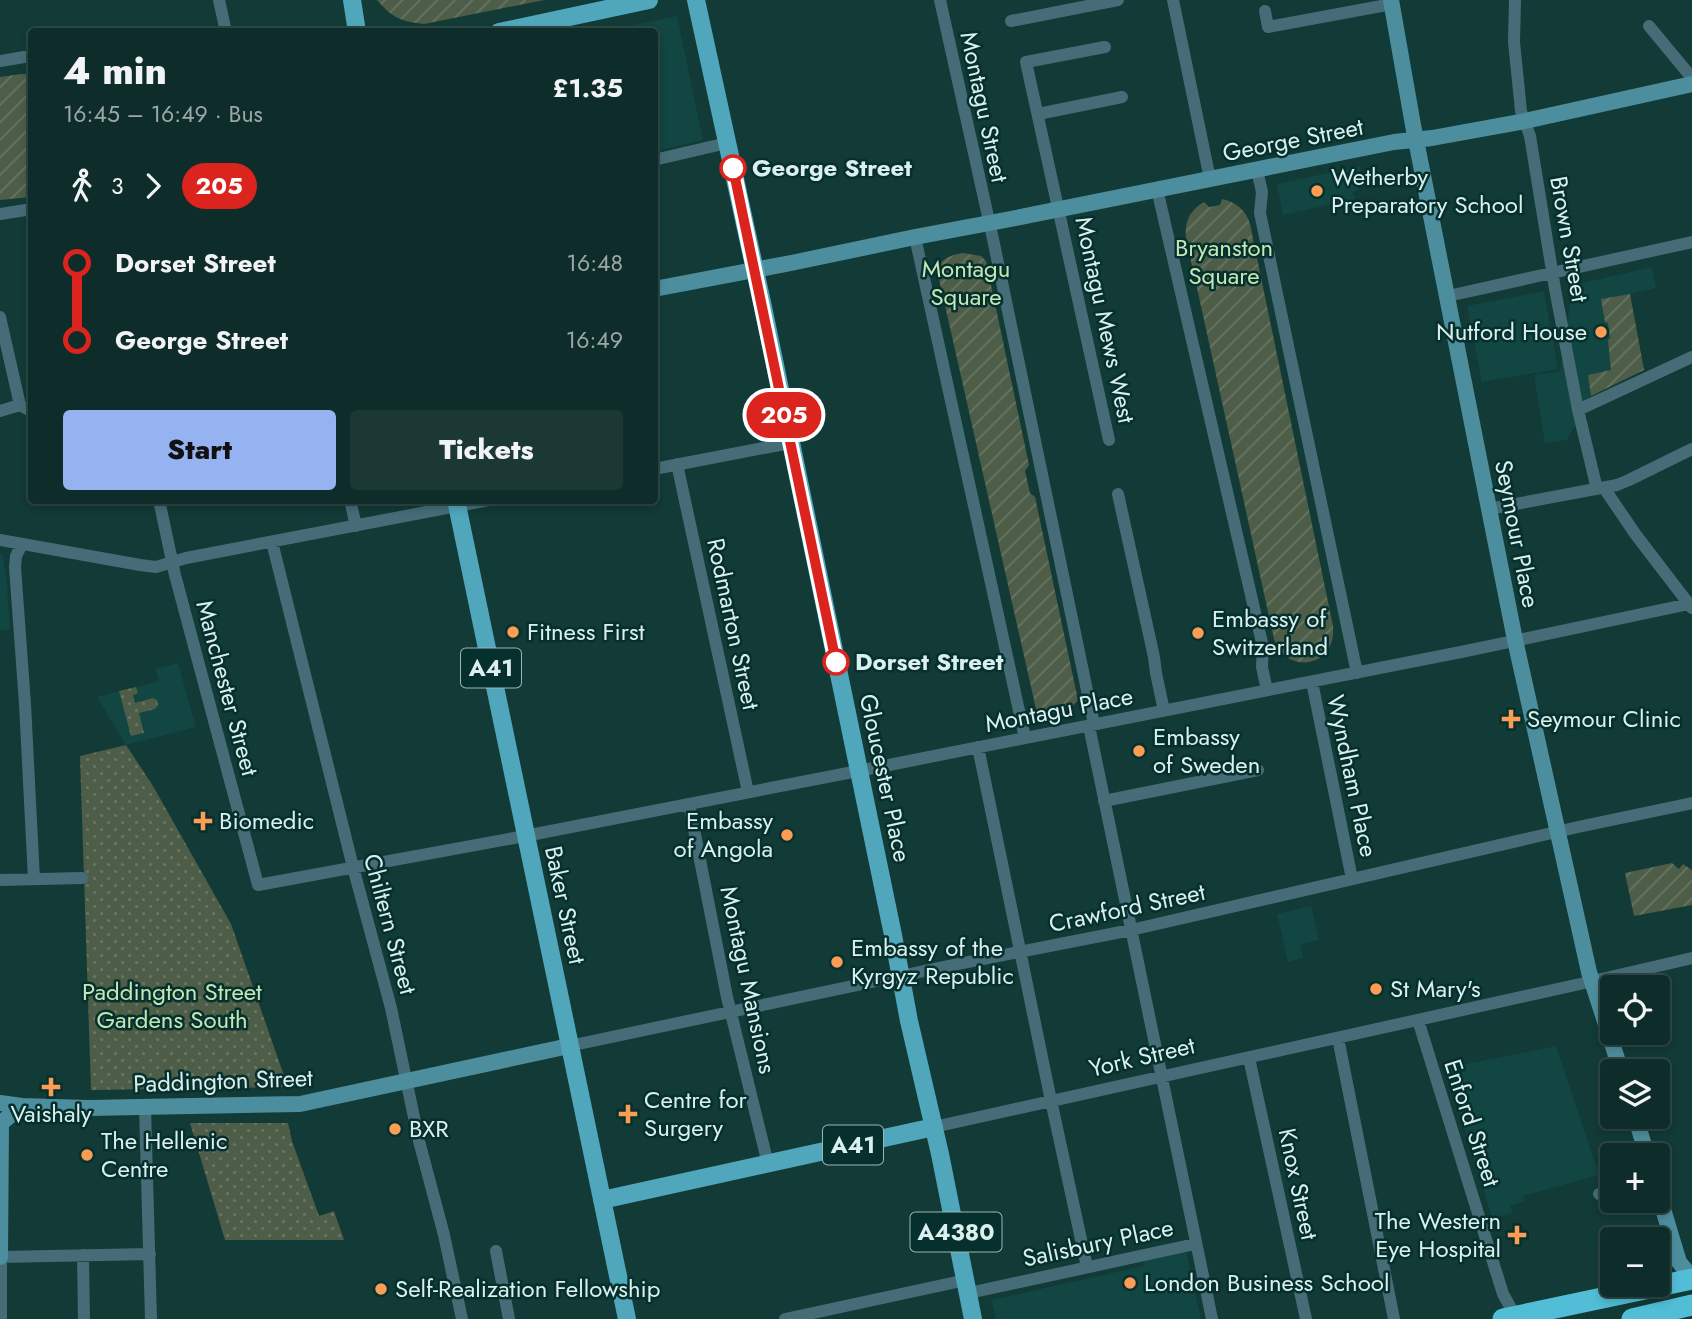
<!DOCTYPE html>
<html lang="en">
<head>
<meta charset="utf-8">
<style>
	:root { --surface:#0e2c29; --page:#1c3835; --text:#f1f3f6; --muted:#9ba7a8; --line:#2e4846; --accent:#95b2f1 }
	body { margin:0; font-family:Jost,sans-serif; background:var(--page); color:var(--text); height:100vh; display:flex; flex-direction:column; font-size:26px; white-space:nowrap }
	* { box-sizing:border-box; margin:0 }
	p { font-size:23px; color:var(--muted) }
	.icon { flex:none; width:38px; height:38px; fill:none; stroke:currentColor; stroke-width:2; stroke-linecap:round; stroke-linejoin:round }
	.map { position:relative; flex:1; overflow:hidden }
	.panel { position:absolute; left:28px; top:28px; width:630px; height:476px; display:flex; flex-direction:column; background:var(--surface); border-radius:7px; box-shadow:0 4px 10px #0003,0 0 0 2px var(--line) }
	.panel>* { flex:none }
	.badge { padding:0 14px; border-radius:23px; font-size:24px; line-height:46px }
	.controls { position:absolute; left:1600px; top:975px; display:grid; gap:14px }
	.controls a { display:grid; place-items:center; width:70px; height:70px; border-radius:7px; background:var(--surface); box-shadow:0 4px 10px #0003,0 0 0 2px var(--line); font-size:35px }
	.map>.badge { position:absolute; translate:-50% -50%; box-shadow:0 0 0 4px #fff }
	.legs { display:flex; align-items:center; gap:10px; height:77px; padding:0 35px; font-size:23px }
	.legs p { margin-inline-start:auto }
	.headline { display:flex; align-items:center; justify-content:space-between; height:119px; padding:0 35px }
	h1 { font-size:38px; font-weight:800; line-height:52px }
	.cta { display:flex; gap:14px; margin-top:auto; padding:14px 35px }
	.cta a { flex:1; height:80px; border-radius:7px; background:var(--accent); color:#111; font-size:28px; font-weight:800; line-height:80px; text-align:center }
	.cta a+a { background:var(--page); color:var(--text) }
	ul { padding:0 35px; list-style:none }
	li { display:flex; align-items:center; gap:24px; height:77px; font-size:26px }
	li i { display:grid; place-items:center; width:10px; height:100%; margin:0 9px; background:currentColor }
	li i::after { content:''; width:18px; height:18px; margin:-9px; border:5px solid; border-radius:50%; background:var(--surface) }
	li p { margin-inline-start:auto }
	li:first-child i { background:linear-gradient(#0000 50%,currentColor 0) }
	li:last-child i { background:linear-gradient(currentColor 50%,#0000 0) }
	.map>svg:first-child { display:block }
	.built { fill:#114643 }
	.park { fill:url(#park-dots) }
	.garden { fill:url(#garden-furrows) }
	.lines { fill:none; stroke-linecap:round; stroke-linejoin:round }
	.street { stroke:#466d77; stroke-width:12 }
	.secondary { stroke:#4d8e9e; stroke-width:16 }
	.primary { stroke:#50a6bb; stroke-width:18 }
	.highway { stroke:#51bdd6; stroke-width:21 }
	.line-1-casing { stroke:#fff; stroke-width:16 }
	.line-1 { stroke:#dc241f; stroke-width:10 }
	.stop-1-dot { fill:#fff; stroke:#dc241f; stroke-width:3.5 }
	.poi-dot { fill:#fc9d53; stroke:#05302d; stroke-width:2.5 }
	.labels { text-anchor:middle; stroke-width:5; stroke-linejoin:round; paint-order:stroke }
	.shield { fill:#05302d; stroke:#9bb6b4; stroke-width:2 }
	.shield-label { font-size:23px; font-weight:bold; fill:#dbf0ee }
	.street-label { font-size:24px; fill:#dbf0ee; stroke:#05302d }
	.stop-label { font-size:24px; font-weight:bold; fill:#dbf0ee; stroke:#05302d; text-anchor:start }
	.poi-label { font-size:24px; fill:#dbf0ee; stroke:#05302d; text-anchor:start }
	.park-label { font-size:24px; fill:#c5e7b6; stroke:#05302d }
</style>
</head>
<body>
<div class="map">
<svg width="1692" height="1319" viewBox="0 0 1692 1319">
	<defs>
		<pattern id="park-dots" width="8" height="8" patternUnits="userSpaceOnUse" patternTransform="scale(1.75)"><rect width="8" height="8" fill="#4e5d47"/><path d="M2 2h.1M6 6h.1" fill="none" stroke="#677562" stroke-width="1.8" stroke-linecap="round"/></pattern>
		<pattern id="garden-furrows" width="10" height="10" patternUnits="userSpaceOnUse" patternTransform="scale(1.75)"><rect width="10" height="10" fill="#4e5d47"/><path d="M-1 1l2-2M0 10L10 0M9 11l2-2" fill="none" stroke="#677562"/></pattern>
	</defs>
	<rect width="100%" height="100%" fill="#123a37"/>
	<path class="built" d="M677,16L703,140L655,151L654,32L605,31Z
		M1360,166L1363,183L1358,184L1359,190L1353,192L1355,199L1283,215L1277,184Z
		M1652,267L1656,288L1630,294L1644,370L1591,396L1567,440L1545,443L1534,375L1560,371L1573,285Z
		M1544,291L1558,369L1482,382L1467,306Z
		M0,554L3,555L7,585L10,630H0Z
		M178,663L196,727L126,745L97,697L159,681L156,669Z
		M1311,906L1319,940L1300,944L1303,958L1288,962L1277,914Z
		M1556,1046L1599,1175L1523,1196L1524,1202L1510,1206L1513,1213L1492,1218L1446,1068Z
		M1186,1251L1201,1319H996L991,1300L1144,1266L1143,1260Z"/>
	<path class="park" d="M136,687L138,693L133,695L135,703L153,698L157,700L158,705L155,709L139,713L144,733L131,736L119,691Z
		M126,745L153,786L231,924L288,1087L91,1090L80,756Z
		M190,1123H288L292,1141L319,1216L334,1211L344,1240H225Z"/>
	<path class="garden" d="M377,0H544L424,24C402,22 391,17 377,0Z
		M21,74H31V197L0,200V77Z
		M1222,199C1236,202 1246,210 1250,224L1333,626C1337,666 1287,677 1274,639L1186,238C1184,222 1190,210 1204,202L1209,207L1220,205Z
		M963,253L981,256L986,261L1029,465L1025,471L1030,493L1035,497L1078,700C1069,713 1051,716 1036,709L937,270C941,258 951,255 963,253Z
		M1630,294L1644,370L1591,396L1588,375L1611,370L1608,340L1610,338L1608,323L1605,322L1601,299Z
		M1672,863L1679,869L1683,864L1692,870V905L1634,916L1625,873Z"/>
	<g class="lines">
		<path class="street" d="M219,0L226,32
			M940,0L993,239L1094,724
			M1173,0L1210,179
			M1515,0L1514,42L1521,111L1530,136L1555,289L1578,410L1597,489
			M1265,11L1268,27L1392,4
			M1011,21L1118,0
			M1649,26L1692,78
			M1105,47L1026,62L1109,440
			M0,61L24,57H32
			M1038,114L1122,97
			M654,160L727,143
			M1257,170L1262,192L1260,213L1357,673
			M1157,189L1263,647L1262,667L1267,690
			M0,214L32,209
			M915,237L1025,738
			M1448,296L1692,242
			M0,317L20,405
			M1578,410L1692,357
			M0,411L20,405L29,410H32
			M677,464L748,792
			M654,469L790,443
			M1604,488L1636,535L1692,608
			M1118,494L1154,657L1156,673L1164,711
			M159,500L175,575L258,885L525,836L904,762L1466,651L1689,604
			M350,500L356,526
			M1489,509L1617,485L1629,480L1692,449
			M0,540L140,565L156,567L186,558L489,500
			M272,542L353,867L391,1008L419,1141L444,1235L462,1319
			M22,544L16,556L15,567L25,704L34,879
			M1312,682L1352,879
			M1089,726L1212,1319
			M978,747L1049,1091L1087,1267
			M1104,801L1258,770
			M689,804L727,997L768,1164
			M0,880L82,878
			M1418,1020L1503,1294L1517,1319
			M1338,1038L1394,1319
			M569,1046L943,967L1131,930L1578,827L1692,803
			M1249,1058L1306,1319
			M145,1107L151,1319
			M934,1127L1580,984L1692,958
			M1599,1194L1612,1191
			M496,1251L509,1319
			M83,1255L84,1319
			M969,1293L1195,1244
			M1,1319V1257L150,1254
			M785,1319L966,1280"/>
		<path class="secondary" d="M1391,0L1413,125L1515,640L1589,972L1621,1071
			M654,289L791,263L915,237L1016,218L1394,142L1432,138L1525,121L1692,84
			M0,1103L22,1106L88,1108L300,1104L569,1046
			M1635,1116L1647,1155
			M1657,1189L1679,1262L1692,1278
			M0,1257L1,1123L22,1106"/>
		<path class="primary" d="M352,0L357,32
			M696,0L763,307L893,935L909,1021L940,1154L973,1319
			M499,32L649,0
			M456,500L627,1319
			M602,1200L934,1127"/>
		<path class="highway" d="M1503,1319L1692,1279
			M1632,1319L1692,1305"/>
	</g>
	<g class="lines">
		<defs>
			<path id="line-1" d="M733,168L836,662"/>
		</defs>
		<use href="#line-1" class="line-1-casing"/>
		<use href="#line-1" class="line-1"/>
	</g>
	<g class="stop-1-dot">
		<circle cx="733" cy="168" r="12"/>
		<circle cx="836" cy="662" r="12"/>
	</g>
	<g class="poi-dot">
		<circle cx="1317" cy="191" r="7"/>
		<circle cx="1601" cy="332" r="7"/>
		<circle cx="513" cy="632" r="7"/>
		<circle cx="1198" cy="633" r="7"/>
		<path d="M1507.5 708.5h7v7h7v7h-7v7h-7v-7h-7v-7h7z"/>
		<circle cx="1139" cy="751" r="7"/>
		<path d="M199.5 810.5h7v7h7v7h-7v7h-7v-7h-7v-7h7z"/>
		<circle cx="787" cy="835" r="7"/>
		<circle cx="837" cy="962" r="7"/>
		<circle cx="1376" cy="989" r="7"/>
		<path d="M47.5 1076.5h7v7h7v7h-7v7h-7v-7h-7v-7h7z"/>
		<path d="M624.5 1103.5h7v7h7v7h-7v7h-7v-7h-7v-7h7z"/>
		<circle cx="395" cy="1129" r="7"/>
		<circle cx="87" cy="1155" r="7"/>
		<path d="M1513.5 1224.5h7v7h7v7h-7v7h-7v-7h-7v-7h7z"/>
		<circle cx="1130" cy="1283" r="7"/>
		<circle cx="381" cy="1289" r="7"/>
	</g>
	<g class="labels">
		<g class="shield">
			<rect x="461" y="648.5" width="60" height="39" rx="5"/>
			<rect x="823" y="1125.5" width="60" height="39" rx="5"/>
			<rect x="910.5" y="1212.5" width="91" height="39" rx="5"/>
		</g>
		<g class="shield-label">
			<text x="491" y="676">A41</text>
			<text x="853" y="1153">A41</text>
			<text x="956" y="1240">A4380</text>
		</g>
		<g class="street-label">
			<text transform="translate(984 107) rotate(78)" y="8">Montagu Street</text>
			<text transform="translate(1293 140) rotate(-11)" y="8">George Street</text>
			<text transform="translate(1569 239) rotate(80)" y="8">Brown Street</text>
			<text transform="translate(1105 320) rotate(78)" y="8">Montagu Mews West</text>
			<text transform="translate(1517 534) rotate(79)" y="8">Seymour Place</text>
			<text transform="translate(733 624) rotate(78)" y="8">Rodmarton Street</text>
			<text transform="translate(227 688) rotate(75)" y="8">Manchester Street</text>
			<text transform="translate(1059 710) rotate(-11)" y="8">Montagu Place</text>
			<text transform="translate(1352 776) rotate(78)" y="8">Wyndham Place</text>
			<text transform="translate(885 778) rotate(78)" y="8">Gloucester Place</text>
			<text transform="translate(565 905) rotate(78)" y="8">Baker Street</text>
			<text transform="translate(1127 908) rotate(-12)" y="8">Crawford Street</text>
			<text transform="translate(390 924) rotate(75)" y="8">Chiltern Street</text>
			<text transform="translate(748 980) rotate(78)" y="8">Montagu Mansions</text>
			<text transform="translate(1142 1057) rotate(-13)" y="8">York Street</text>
			<text transform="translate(223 1081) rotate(-2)" y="8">Paddington Street</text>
			<text transform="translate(1472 1123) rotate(72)" y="8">Enford Street</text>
			<text transform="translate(1298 1184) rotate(78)" y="8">Knox Street</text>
			<text transform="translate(1098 1243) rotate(-12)" y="8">Salisbury Place</text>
		</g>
		<g class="stop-label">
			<text x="752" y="176">George Street</text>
			<text x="855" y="670">Dorset Street</text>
		</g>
		<g class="poi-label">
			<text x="1331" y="185">Wetherby<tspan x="1331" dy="28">Preparatory School</tspan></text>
			<text x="1587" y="340" text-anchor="end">Nutford House</text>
			<text x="1212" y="627">Embassy of<tspan x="1212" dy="28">Switzerland</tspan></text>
			<text x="527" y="640">Fitness First</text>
			<text x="1527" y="727">Seymour Clinic</text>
			<text x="1153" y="745">Embassy<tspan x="1153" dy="28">of Sweden</tspan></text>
			<text x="219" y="829">Biomedic</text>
			<text x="773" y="829" text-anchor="end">Embassy<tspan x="773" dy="28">of Angola</tspan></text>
			<text x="851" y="956">Embassy of the<tspan x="851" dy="28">Kyrgyz Republic</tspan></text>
			<text x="1390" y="997">St Mary's</text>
			<text x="644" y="1108">Centre for<tspan x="644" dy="28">Surgery</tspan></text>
			<text x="51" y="1122" text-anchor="middle">Vaishaly</text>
			<text x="409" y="1137">BXR</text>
			<text x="101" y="1149">The Hellenic<tspan x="101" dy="28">Centre</tspan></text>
			<text x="1501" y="1229" text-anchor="end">The Western<tspan x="1501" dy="28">Eye Hospital</tspan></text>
			<text x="1144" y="1291">London Business School</text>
			<text x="395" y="1297">Self-Realization Fellowship</text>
		</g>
		<g class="park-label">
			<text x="1224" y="256">Bryanston<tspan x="1224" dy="28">Square</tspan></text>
			<text x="966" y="277">Montagu<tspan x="966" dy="28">Square</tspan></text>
			<text x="172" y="1000">Paddington Street<tspan x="172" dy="28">Gardens South</tspan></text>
		</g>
	</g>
</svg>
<div class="controls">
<a><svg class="icon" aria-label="locate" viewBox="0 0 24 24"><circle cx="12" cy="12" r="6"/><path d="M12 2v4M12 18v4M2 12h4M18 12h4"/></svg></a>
<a><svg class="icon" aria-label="layers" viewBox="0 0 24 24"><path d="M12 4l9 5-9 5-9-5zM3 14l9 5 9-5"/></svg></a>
<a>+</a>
<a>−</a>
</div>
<b class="badge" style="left:784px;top:415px;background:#dc241f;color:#fff">205</b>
<section class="panel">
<div class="headline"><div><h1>4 min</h1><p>16:45 – 16:49 · Bus</p></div><b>£1.35</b></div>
<div class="legs"><svg class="icon" aria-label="walk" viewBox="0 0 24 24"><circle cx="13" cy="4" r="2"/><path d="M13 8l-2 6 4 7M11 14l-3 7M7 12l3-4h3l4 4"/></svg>3<svg class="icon" aria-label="forward" viewBox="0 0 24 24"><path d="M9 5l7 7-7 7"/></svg><b class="badge" style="background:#dc241f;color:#fff">205</b></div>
<ul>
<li><i style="color:#dc241f"></i><b>Dorset Street</b><p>16:48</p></li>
<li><i style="color:#dc241f"></i><b>George Street</b><p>16:49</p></li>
</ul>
<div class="cta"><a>Start</a><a>Tickets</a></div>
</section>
</div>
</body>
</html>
